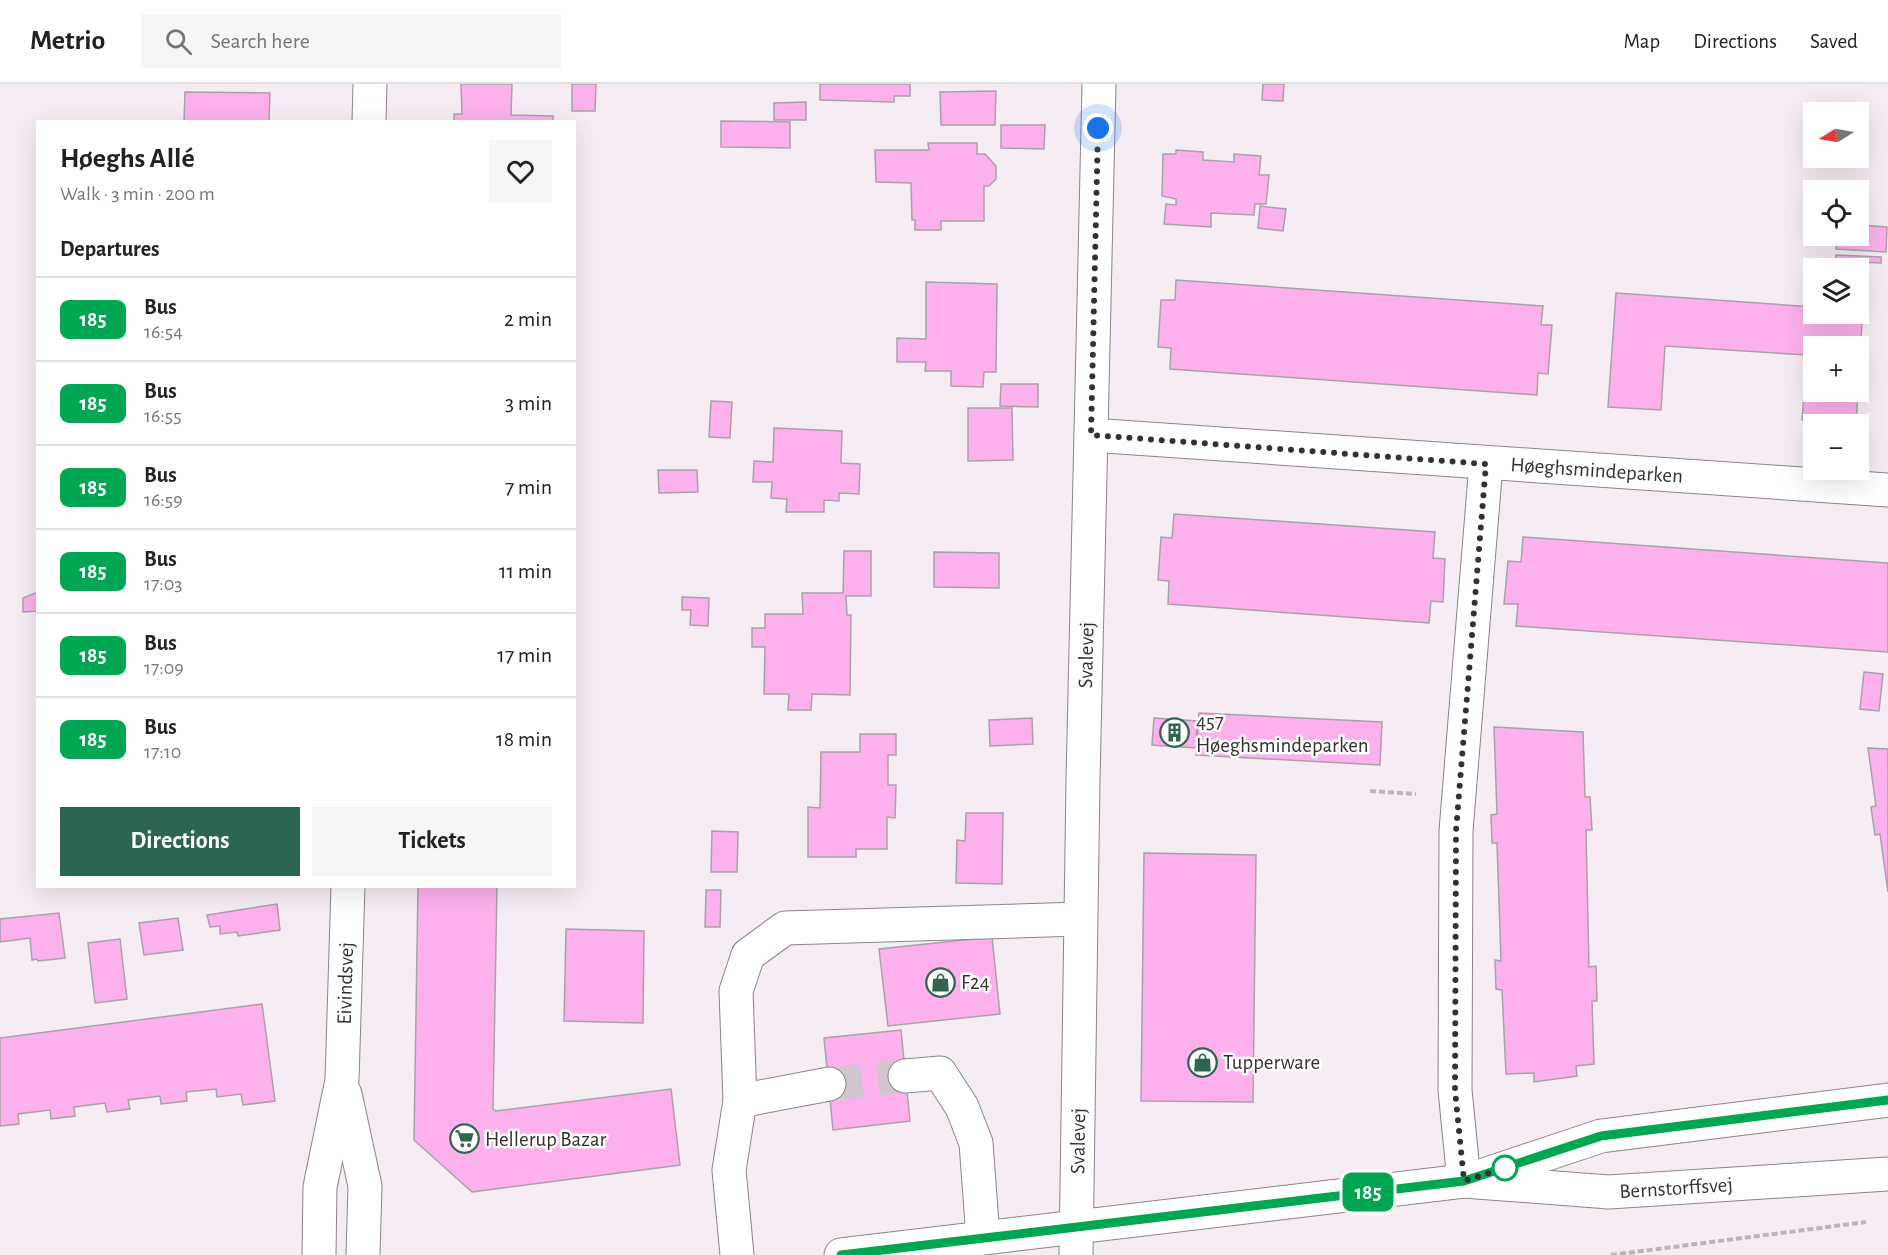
<!DOCTYPE html>
<html lang="en">
<head>
<meta charset="utf-8">
<style>
	:root { --surface:#fff; --page:#f6f6f6; --text:#222; --muted:#767676; --line:#e0e0e0; --accent:#2d664e }
	body { margin:0; font-family:"Alegreya Sans",sans-serif; background:var(--page); color:var(--text); height:100vh; display:flex; flex-direction:column; font-size:22px; white-space:nowrap }
	* { box-sizing:border-box; margin:0 }
	p { font-size:20px; color:var(--muted) }
	.icon { flex:none; width:33px; height:33px; fill:none; stroke:currentColor; stroke-width:2; stroke-linecap:round; stroke-linejoin:round }
	.map { position:relative; flex:1; overflow:hidden }
	.drawer { position:absolute; left:36px; top:36px; width:540px; height:768px; display:flex; flex-direction:column; background:var(--surface); border-radius:0px; box-shadow:0 6px 24px #0002 }
	.drawer>* { flex:none }
	.badge { padding:0 12px; border-radius:9px; font-size:21px; line-height:39px }
	.needle { width:39px; rotate:259deg }
	.controls { position:absolute; left:1803px; top:18px; display:grid; gap:12px }
	.controls a { display:grid; place-items:center; width:66px; height:66px; border-radius:0px; background:var(--surface); box-shadow:0 6px 24px #0002; font-size:30px }
	.you { position:absolute; width:30px; height:30px; margin:-15px; border:4px solid #fff; border-radius:50%; background:#1a73e8; box-shadow:0 0 0 9px #1a73e833 }
	.map>.badge { position:absolute; translate:-50% -50%; box-shadow:0 0 0 3px #fff }
	h2 { padding:0 24px; font-size:22px; line-height:54px }
	.round { display:grid; place-items:center; flex:none; width:63px; height:63px; border-radius:0px; background:var(--page) }
	.overview { display:flex; align-items:center; justify-content:space-between; height:102px; padding:0 24px }
	h1 { font-size:28px; font-weight:600; line-height:45px }
	.primary-button { display:flex; gap:12px; margin-top:auto; padding:12px 24px }
	.primary-button a { flex:1; height:69px; border-radius:0px; background:var(--accent); color:#fff; font-size:24px; font-weight:600; line-height:69px; text-align:center }
	.primary-button a+a { background:var(--page); color:var(--text) }
	ul { padding:0; list-style:none }
	li { display:flex; align-items:center; gap:18px; height:84px; padding:0 24px; border-top:2px solid var(--line) }
	li div { flex:1 }
	li b { display:block; font-size:22px }
	li em { font-style:normal }
	li .badge { min-width:66px; font-weight:700; text-align:center }
	header { display:flex; align-items:center; gap:36px; box-sizing:border-box; height:84px; padding:0 30px; background:var(--surface); border-bottom:2px solid var(--line) }
	header strong { font-size:28px }
	nav { display:flex; gap:33px; margin-inline-start:auto; font-size:21px }
	.search { width:420px; height:54px; background:var(--page); display:flex; align-items:center; gap:15px; box-sizing:border-box; padding:0 21px; border-radius:0px; color:var(--muted); font-size:22px }
	.map>svg:first-child { display:block }
	.building { fill:#fcb1ec; stroke:#aaa1a8; stroke-width:1.5 }
	.lines { fill:none; stroke-linecap:round; stroke-linejoin:round }
	.minor-tunnel { stroke:#cfc7cd; stroke-width:33; stroke-dasharray:33 16; stroke-linecap:butt }
	.minor-casing { stroke:#8c8389; stroke-width:35 }
	.path { stroke:#bbb4b9; stroke-width:4; stroke-dasharray:6 3; stroke-linecap:butt }
	.minor { stroke:#fff; stroke-width:33 }
	.line-casing { stroke:#fff; stroke-width:14 }
	.line { stroke:#00a651; stroke-width:9 }
	.walk { stroke:#343133; stroke-width:6; stroke-dasharray:0 10.8 }
	.stop-dot { fill:#fff; stroke:#00a651; stroke-width:3 }
	.labels { text-anchor:middle; stroke-width:5; stroke-linejoin:round; paint-order:stroke }
	.street-label { font-size:21px; fill:#343133; stroke:#fffdfe }
	.poi-label { font-size:21px; fill:#343133; stroke:#fffdfe; text-anchor:start }
</style>
</head>
<body>
<header>
<strong>Metrio</strong>
<div class="search"><svg class="icon" aria-label="search" viewBox="0 0 24 24"><circle cx="10" cy="10" r="6"/><path d="M15 15l6 6"/></svg>Search here</div>
<nav><a>Map</a><a>Directions</a><a>Saved</a></nav>
</header>
<div class="map">
<svg width="1888" height="1171" viewBox="0 0 1888 1171">
	<rect width="100%" height="100%" fill="#f6edf4"/>
	<path class="building" d="M461,0H512L511,31L553,32V38H454V30H462Z
		M572,0H596L595,27H572Z
		M820,0H910V12H894V18L820,16Z
		M1263,0H1284L1283,17L1262,16Z
		M996,7L995,41H941L940,8Z
		M185,8L270,9L269,38H184Z
		M806,18V36H774V19Z
		M721,37L790,38V64L721,63Z
		M1001,41H1045L1044,65L1001,64Z
		M928,59H977V70H985L996,82V95L989,102H984V137H941V146H915V136H912L911,99L876,98L875,66H929Z
		M1176,66L1203,68V76L1234,78V70L1261,72L1259,91H1269L1266,120H1255L1254,131L1211,129V143L1164,140L1166,120L1176,121V115L1162,112L1163,70H1176Z
		M1260,122L1286,125L1283,147L1258,144Z
		M1858,141L1887,143L1886,168L1836,165L1837,152H1858Z
		M1836,171L1881,173V179L1835,177Z
		M1176,196L1543,222L1541,241H1552L1548,290L1538,289L1537,311L1170,285L1171,264L1158,263L1161,216H1175Z
		M926,198L997,200L996,288H984L983,303L951,302V287H925L926,278H897V254L926,255Z
		M1616,209L1814,223V230H1858V226H1863L1858,296V262H1814V308H1858L1856,339L1802,336L1807,271L1665,262L1661,326L1608,323Z
		M1001,300H1038V323L1000,322Z
		M711,317L732,318L730,354L709,353Z
		M968,324H1012L1013,376L968,377Z
		M774,344L842,347L841,379L860,380L859,410L839,409V417L824,416V428H786L787,415L771,414L772,398H753L754,377L773,378Z
		M658,386H697L698,408L659,409Z
		M1174,430L1435,448L1433,474L1445,475L1443,518L1431,517L1429,539L1168,520L1169,497L1158,496L1161,453L1172,454Z
		M1523,453L1888,479V568L1516,542L1518,520H1504L1508,477L1521,478Z
		M844,467H871V512H846L847,531H851L850,611L812,610L811,626H788L789,610H764L765,563H752V544H765V530H803L802,509H843Z
		M934,468L999,469V504L934,503Z
		M38,508V527L23,528V514Z
		M682,513L709,514L708,542L690,541L691,526H682Z
		M1864,588L1883,590L1879,627L1860,625Z
		M1199,629L1382,638L1380,681L1196,671Z
		M1032,634L1033,660L990,662L989,636Z
		M1154,634L1197,637L1196,664L1152,661Z
		M1494,643L1583,648L1585,713H1590L1592,746H1586L1589,883L1596,882L1597,917H1592L1594,980L1576,982L1577,992L1534,998V989L1506,990L1502,906L1496,905L1495,876L1501,877L1497,759H1492L1491,731L1497,730Z
		M860,650H896V671H888V701H896L895,734L887,733V765H856V773H808V723L820,724L821,668H860Z
		M1868,664L1888,665V808L1880,750L1875,751L1871,723L1876,722Z
		M966,729H1003L1002,800L956,799L957,756L965,757Z
		M712,747L738,748L737,788H711Z
		M1144,769L1256,771L1253,1018L1141,1017Z
		M418,802H497L493,1025L496,1027L671,1005L680,1081L472,1108L414,1056Z
		M706,806H721L720,843H705Z
		M277,820L280,846L238,852L237,848L220,850V842L210,843L207,831Z
		M59,829L65,874L38,877L37,875L32,876L30,854L0,858V835Z
		M178,834L183,866L144,871L139,839Z
		M566,845L644,847L643,939L564,937Z
		M992,853L1000,930L888,942L879,865Z
		M120,855L127,915L95,919L88,859Z
		M262,920L275,1017L243,1021L241,1010L217,1013L216,1005L186,1008L187,1017L161,1020L160,1012L128,1016L130,1025L107,1028L105,1019L74,1023L75,1032L51,1035L50,1026L18,1030L19,1040L0,1042V954Z
		M901,946L910,1037L833,1046L824,954Z"/>
	<g class="lines">
		<path class="minor-tunnel" d="M829,1000L905,992"/>
		<defs>
			<g id="minor">
				<path d="M369,38L370,0"/>
				<path id="s1" d="M1091,351L1888,406"/>
				<path d="M905,992L940,989L962,1023L976,1059L983,1153"/>
				<path d="M345,1010L365,1102L363,1171"/>
				<path d="M740,1017L829,1000"/>
				<path d="M1478,1093L1601,1052L1888,1016"/>
				<path d="M1464,1097L1455,1006L1456,747L1486,380"/>
				<path id="s2" d="M319,1171L320,1103L342,996L348,802"/>
				<path d="M737,1171L729,1086L740,1017L736,907L748,871L785,844L1080,835"/>
				<path id="s3" d="M841,1171L1464,1097L1609,1108L1888,1090"/>
				<path id="s4" d="M1076,1171L1083,696L1099,0"/>
			</g>
		</defs>
		<use href="#minor" class="minor-casing"/>
		<path class="path" d="M1370,707L1416,710
			M1611,1171L1866,1138"/>
		<use href="#minor" class="minor"/>
	</g>
	<g class="lines">
		<defs>
			<path id="line" d="M841,1171L1464,1097L1601,1052L1888,1016"/>
		</defs>
		<use href="#line" class="line-casing"/>
		<use href="#line" class="line"/>
		<path class="walk" d="M1098,44L1091,351L1486,380L1456,747L1455,1006L1464,1097L1508,1083L1505,1084"/>
	</g>
	<defs>
		<symbol id="building-ring" viewBox="-11 -11 22 22"><circle r="9.5" fill="#fffdfe" stroke="#2d664e" stroke-width="1.5"/><path d="M-4-6H4V6H1V3H-1V6H-4ZM-2.5-4.3h1.7v1.8h-1.7ZM.8-4.3h1.7v1.8H.8ZM-2.5-1h1.7V.8h-1.7ZM.8-1h1.7V.8H.8Z" fill="#2d664e"/></symbol>
		<symbol id="shop-ring" viewBox="-11 -11 22 22"><circle r="9.5" fill="#fffdfe" stroke="#2d664e" stroke-width="1.5"/><path d="M-5-2.5h2.3a2.7 3.5 0 0 1 5.4 0H5L5.5 6h-11ZM-1.5-2.5h3a1.5 2.3 0 0 0-3 0Z" fill="#2d664e"/></symbol>
		<symbol id="supermarket-ring" viewBox="-11 -11 22 22"><circle r="9.5" fill="#fffdfe" stroke="#2d664e" stroke-width="1.5"/><path d="M-6-5.5h2.5l.6 2H6L4.5 2H-2.5L-4.4-4H-6ZM-1.5 3.2a1.3 1.3 0 1 0 .1 0ZM3 3.2a1.3 1.3 0 1 0 .1 0Z" fill="#2d664e"/></symbol>
	</defs>
	<g fill-rule="evenodd">
		<use href="#building-ring" x="1158" y="632" width="33" height="33"/>
		<use href="#shop-ring" x="924" y="882" width="33" height="33"/>
		<use href="#shop-ring" x="1186" y="962" width="33" height="33"/>
		<use href="#supermarket-ring" x="448" y="1038" width="33" height="33"/>
	</g>
	<circle class="stop-dot" cx="1505" cy="1084" r="12"/>
	<g class="labels">
		<g class="street-label">
			<text dy="7" stroke="none"><textPath href="#s1" startOffset="507">Høeghsmindeparken</textPath></text>
			<text dy="7" stroke="none"><textPath href="#s4" startOffset="600">Svalevej</textPath></text>
			<text dy="7" stroke="none"><textPath href="#s2" startOffset="274">Eivindsvej</textPath></text>
			<text dy="7" stroke="none"><textPath href="#s4" startOffset="114">Svalevej</textPath></text>
			<text dy="7" stroke="none"><textPath href="#s3" startOffset="840">Bernstorffsvej</textPath></text>
		</g>
		<g class="poi-label">
			<text x="1196" y="644">457<tspan x="1196" dy="24">Høeghsmindeparken</tspan></text>
			<text x="961" y="905">F24</text>
			<text x="1223" y="985">Tupperware</text>
			<text x="485" y="1062">Hellerup Bazar</text>
		</g>
	</g>
</svg>
<div class="controls">
<a><svg class="needle" viewBox="-14 -14 28 28"><path d="M0-13l5 13h-10z" fill="#e53935"/><path d="M0 13l5-13h-10z" fill="#767676"/></svg></a>
<a><svg class="icon" aria-label="locate" viewBox="0 0 24 24"><circle cx="12" cy="12" r="6"/><path d="M12 2v4M12 18v4M2 12h4M18 12h4"/></svg></a>
<a><svg class="icon" aria-label="layers" viewBox="0 0 24 24"><path d="M12 4l9 5-9 5-9-5zM3 14l9 5 9-5"/></svg></a>
<a>+</a>
<a>−</a>
</div>
<div class="you" style="left:1098px;top:44px"></div>
<b class="badge" style="left:1368px;top:1108px;background:#00a651;color:#fff">185</b>
<section class="drawer">
<div class="overview"><div><h1>Høeghs Allé</h1><p>Walk · 3 min · 200 m</p></div><a class="round"><svg class="icon" aria-label="heart" viewBox="0 0 24 24"><path d="M12 20l-8-8c-3-5 5-10 8-4 3-6 11-1 8 4z"/></svg></a></div>
<h2>Departures</h2>
<ul>
<li><span class="badge" style="background:#00a651;color:#fff">185</span><div><b>Bus</b><p>16:54</p></div><em>2 min</em></li>
<li><span class="badge" style="background:#00a651;color:#fff">185</span><div><b>Bus</b><p>16:55</p></div><em>3 min</em></li>
<li><span class="badge" style="background:#00a651;color:#fff">185</span><div><b>Bus</b><p>16:59</p></div><em>7 min</em></li>
<li><span class="badge" style="background:#00a651;color:#fff">185</span><div><b>Bus</b><p>17:03</p></div><em>11 min</em></li>
<li><span class="badge" style="background:#00a651;color:#fff">185</span><div><b>Bus</b><p>17:09</p></div><em>17 min</em></li>
<li><span class="badge" style="background:#00a651;color:#fff">185</span><div><b>Bus</b><p>17:10</p></div><em>18 min</em></li>
</ul>
<div class="primary-button"><a>Directions</a><a>Tickets</a></div>
</section>
</div>
</body>
</html>
